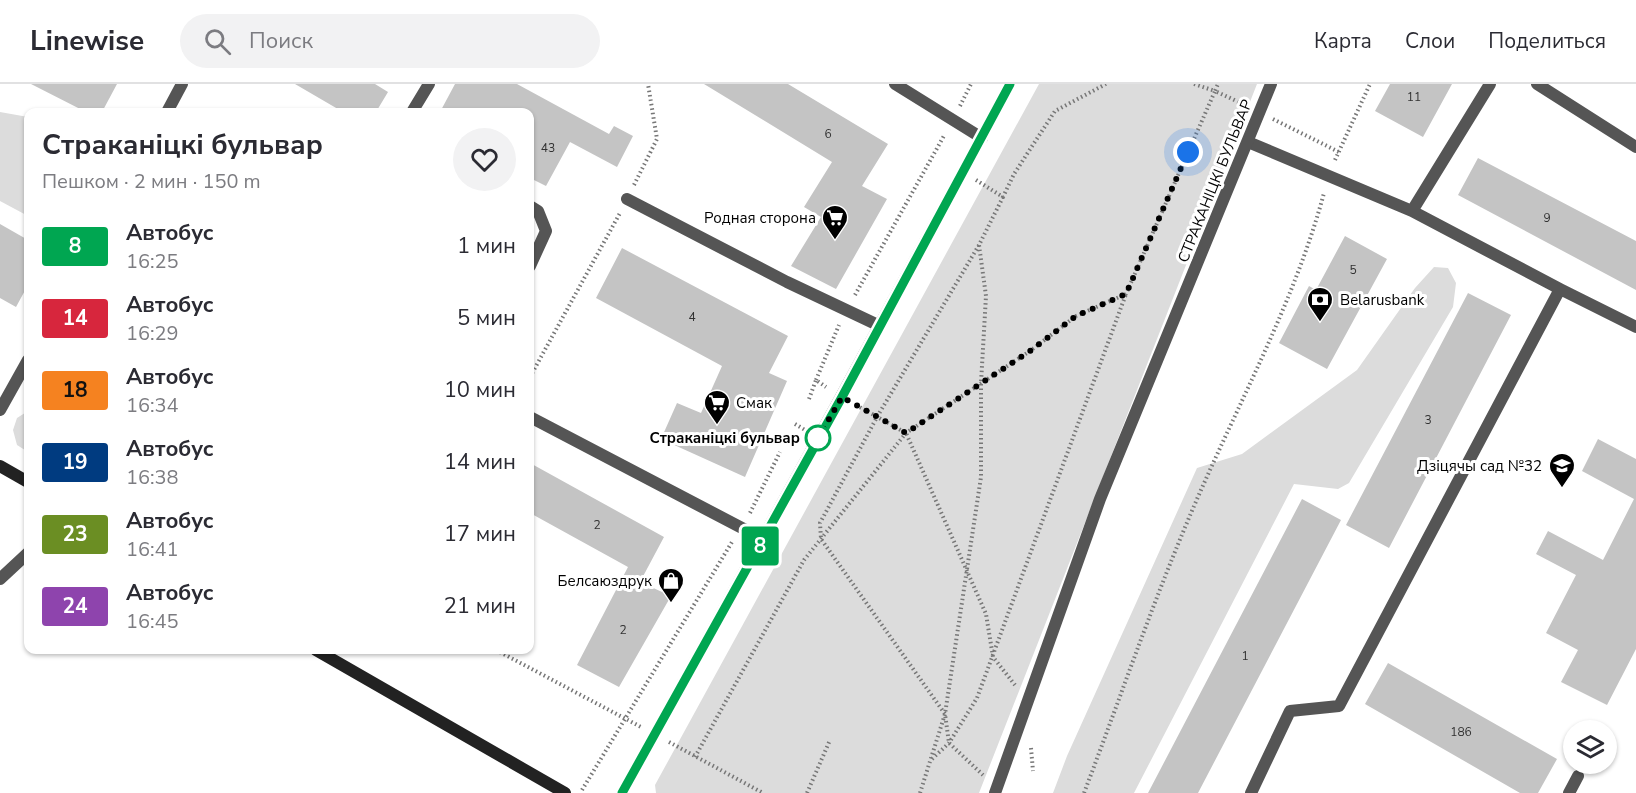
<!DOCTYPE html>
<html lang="ru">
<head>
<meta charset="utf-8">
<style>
	:root { --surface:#fff; --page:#f2f2f3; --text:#2b2b33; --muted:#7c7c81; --line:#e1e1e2 }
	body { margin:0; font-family:"Nunito Sans",sans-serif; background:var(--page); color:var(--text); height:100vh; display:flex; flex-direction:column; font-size:22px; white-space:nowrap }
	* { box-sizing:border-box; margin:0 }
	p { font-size:20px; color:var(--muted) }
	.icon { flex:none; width:33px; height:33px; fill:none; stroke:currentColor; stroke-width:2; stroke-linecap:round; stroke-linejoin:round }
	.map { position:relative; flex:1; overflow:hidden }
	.details { position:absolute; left:24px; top:24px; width:510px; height:546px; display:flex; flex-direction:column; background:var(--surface); border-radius:12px; box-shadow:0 2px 4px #0004 }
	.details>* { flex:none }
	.badge { padding:0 12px; border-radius:4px; font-size:21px; line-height:39px }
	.tools { position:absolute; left:1563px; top:636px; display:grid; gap:12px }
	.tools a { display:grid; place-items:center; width:54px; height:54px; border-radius:50%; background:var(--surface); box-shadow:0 2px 4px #0004; font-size:30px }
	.you { position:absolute; width:30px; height:30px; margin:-15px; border:4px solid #fff; border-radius:50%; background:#1a73e8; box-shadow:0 0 0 9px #1a73e833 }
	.map>.badge { position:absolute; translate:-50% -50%; box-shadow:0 0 0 3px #fff }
	.round { display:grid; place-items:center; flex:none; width:63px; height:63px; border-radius:32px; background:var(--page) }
	.head { display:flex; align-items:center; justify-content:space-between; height:102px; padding:0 18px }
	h1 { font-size:28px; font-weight:700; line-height:45px }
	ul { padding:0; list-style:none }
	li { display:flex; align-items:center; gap:18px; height:72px; padding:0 18px }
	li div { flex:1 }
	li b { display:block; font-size:22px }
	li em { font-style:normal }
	li .badge { min-width:66px; font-weight:700; text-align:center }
	header { display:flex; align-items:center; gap:36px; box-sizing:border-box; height:84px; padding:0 30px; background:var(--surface); border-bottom:2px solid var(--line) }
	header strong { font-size:28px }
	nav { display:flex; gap:33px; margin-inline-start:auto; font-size:21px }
	.search { width:420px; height:54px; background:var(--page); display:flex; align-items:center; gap:15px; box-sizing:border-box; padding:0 21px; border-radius:33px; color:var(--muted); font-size:22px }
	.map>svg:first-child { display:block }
	.green { fill:#dcdcdc }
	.building { fill:#c4c4c4 }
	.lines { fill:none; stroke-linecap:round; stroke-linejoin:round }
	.path { stroke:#777; stroke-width:4; stroke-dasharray:1.5 3; stroke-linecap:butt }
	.service { stroke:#555; stroke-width:12 }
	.tertiary { stroke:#555; stroke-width:12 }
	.secondary { stroke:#222; stroke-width:12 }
	.line-casing { stroke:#fff; stroke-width:14 }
	.line { stroke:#00a651; stroke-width:9 }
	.walk { stroke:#000; stroke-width:6; stroke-dasharray:0 10.8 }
	.stop-dot { fill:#fff; stroke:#00a651; stroke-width:3 }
	.labels { text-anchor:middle; stroke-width:6; stroke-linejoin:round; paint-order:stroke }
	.number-label { font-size:12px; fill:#313131 }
	.street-label { font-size:15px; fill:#000; stroke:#fff }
	.poi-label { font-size:15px; fill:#000; stroke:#fff; text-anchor:end }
	.stop-label { font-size:15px; font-weight:bold; fill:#000; stroke:#fff; text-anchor:end }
</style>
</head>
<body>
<header>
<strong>Linewise</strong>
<div class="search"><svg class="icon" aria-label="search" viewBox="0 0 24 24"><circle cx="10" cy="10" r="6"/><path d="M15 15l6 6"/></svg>Поиск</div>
<nav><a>Карта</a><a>Слои</a><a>Поделиться</a></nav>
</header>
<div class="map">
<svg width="1636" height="709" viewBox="0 0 1636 709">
	<rect width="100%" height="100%" fill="#fff"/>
	<path class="green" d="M1039,0H1257L979,709H656L655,701Z
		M0,28L28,33V132L0,117Z
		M1434,183L1448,184L1456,199L1453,223L1349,399L1338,405L1294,400L1134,709H1053L1067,672L1197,384L1242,370L1357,286L1415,204Z
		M28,327V368L17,361L13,346L17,334Z"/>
	<path class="building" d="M31,0H117L102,28H86Z
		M295,0H375L388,8L376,28H343Z
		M455,0H517L609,50L614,42L633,52L617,83L570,58L546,102L530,94V28H440Z
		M704,0H788L888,60L862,102L887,115L836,205L791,182L821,133L804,123L832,78Z
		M1390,0H1452L1423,53L1375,27Z
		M1478,74L1636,157V206L1458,111Z
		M0,140L28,156V201L16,223L0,214Z
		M1345,152L1387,175L1327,285L1279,259L1309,202L1316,206Z
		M622,164L788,252L769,289L787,297L745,393L661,355L677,319L701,329L722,282L596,214Z
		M1468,209L1511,231L1389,464L1346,441Z
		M1598,355L1636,375V565L1607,621L1561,598L1578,566L1546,549L1576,491L1536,470L1548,447L1603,476L1634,415L1582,387Z
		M530,379L664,453L640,498L671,512L619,603L577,581L628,483L530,429Z
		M1302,415L1341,436L1198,709H1148Z
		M1388,579L1557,675L1538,709H1520L1365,620Z"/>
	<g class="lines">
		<path class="path" d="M1194,0L1215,7L1218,0
			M960,22L971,0
			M1273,35L1339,68
			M1335,76L1370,0
			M976,96L1003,113L1014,90L1055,27L1106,0
			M634,101L657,55L648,0
			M979,161L877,333L820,439L821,455L945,630L949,659L983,691
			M855,211L945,50
			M530,293L620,129
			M816,296L839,241
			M809,315L816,296L826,303
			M856,321L906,349L986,530L993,573L1015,601
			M795,340L805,346
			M750,429L780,368
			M496,566L641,643
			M669,658L763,709
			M1031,664L1033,687
			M695,673L804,476L906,349L1030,267L1076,232L1126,210L1215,7L1245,21
			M932,675L949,659L977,614L1126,210
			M582,706L732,458
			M807,709L830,656
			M920,709L945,630L981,393V299L986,212L979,161L1003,113
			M1084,709C1118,620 1149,529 1186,441C1232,330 1293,224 1324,109"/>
		<path class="service" d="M895,0L982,54
			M1537,0L1636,63
			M167,28L182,0
			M412,28L429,0
			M1248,58L1412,127L1560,205L1339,622L1290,627L1251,709
			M627,115L787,198L880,242
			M530,122L538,127L546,147L530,182
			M1412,127L1490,0
			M1560,205L1636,243
			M0,326L28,276
			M530,333L763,455
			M0,495L28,469
			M1569,709L1578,692"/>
		<path class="tertiary" d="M622,709L841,313L1010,0
			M995,709L1100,415L1271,0"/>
		<path class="secondary" d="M0,382L28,398
			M316,566L565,709"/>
	</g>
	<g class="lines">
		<defs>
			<path id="line" d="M622,709L842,313L1010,0"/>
		</defs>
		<use href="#line" class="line-casing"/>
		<use href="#line" class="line"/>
		<path class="walk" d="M818,354L842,313L906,349L1030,267L1076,232L1126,210L1188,68"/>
	</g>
	<defs>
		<symbol id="supermarket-pin" viewBox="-11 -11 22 30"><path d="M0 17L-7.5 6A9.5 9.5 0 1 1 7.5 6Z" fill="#000" stroke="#fff"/><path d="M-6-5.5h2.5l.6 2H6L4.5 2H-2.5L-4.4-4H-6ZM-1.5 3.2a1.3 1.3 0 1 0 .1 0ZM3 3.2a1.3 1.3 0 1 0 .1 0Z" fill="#fff"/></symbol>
		<symbol id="bank-pin" viewBox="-11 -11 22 30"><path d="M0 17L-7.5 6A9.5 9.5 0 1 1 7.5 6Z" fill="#000" stroke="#fff"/><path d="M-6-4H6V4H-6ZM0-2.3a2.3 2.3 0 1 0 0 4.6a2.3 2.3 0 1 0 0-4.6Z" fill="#fff"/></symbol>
		<symbol id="school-pin" viewBox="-11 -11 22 30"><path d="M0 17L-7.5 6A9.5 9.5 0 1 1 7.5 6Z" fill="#000" stroke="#fff"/><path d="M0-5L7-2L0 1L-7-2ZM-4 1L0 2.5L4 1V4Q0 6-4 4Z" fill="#fff"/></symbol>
		<symbol id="shop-pin" viewBox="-11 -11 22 30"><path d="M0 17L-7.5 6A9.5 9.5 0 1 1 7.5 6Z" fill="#000" stroke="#fff"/><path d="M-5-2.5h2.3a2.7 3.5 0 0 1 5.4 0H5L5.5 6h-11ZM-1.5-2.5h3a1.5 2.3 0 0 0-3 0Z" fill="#fff"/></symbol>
	</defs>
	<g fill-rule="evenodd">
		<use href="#supermarket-pin" x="820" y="119" width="30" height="40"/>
		<use href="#bank-pin" x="1305" y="201" width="30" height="40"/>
		<use href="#supermarket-pin" x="702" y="304" width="30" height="40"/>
		<use href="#school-pin" x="1547" y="367" width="30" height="40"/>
		<use href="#shop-pin" x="656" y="482" width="30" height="40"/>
	</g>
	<circle class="stop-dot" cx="818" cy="354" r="12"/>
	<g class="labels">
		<g class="number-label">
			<text x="1414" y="17">11</text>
			<text x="828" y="54">6</text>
			<text x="548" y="68">43</text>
			<text x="1547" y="138">9</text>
			<text x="1353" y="190">5</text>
			<text x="692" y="237">4</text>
			<text x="1428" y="340">3</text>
			<text x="597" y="445">2</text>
			<text x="623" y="550">2</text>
			<text x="1245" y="576">1</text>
			<text x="1461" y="652">186</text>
		</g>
		<g class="street-label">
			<text transform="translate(1215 97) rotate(-68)" y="5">СТРАКАНІЦКІ БУЛЬВАР</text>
		</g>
		<g class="poi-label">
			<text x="816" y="139">Родная сторона</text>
			<text x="1340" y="221" text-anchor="start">Belarusbank</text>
			<text x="736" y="324" text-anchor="start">Смак</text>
			<text x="1542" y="387">Дзіцячы сад №32</text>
			<text x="652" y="502">Белсаюздрук</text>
		</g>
		<g class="stop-label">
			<text x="800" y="359">Страканіцкі бульвар</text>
		</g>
	</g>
</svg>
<div class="tools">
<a><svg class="icon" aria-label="layers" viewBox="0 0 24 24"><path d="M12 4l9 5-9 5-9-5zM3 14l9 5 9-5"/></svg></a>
</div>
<div class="you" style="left:1188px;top:68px"></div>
<b class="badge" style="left:760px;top:462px;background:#00a651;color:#fff">8</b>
<section class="details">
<div class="head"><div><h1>Страканіцкі бульвар</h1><p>Пешком · 2 мин · 150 m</p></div><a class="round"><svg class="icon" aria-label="heart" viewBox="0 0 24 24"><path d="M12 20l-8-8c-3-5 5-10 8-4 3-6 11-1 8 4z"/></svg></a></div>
<ul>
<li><span class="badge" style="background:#00a651;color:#fff">8</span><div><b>Автобус</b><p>16:25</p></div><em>1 мин</em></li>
<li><span class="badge" style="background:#d7263d;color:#fff">14</span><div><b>Автобус</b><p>16:29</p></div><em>5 мин</em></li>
<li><span class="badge" style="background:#f58220;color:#111">18</span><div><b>Автобус</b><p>16:34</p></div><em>10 мин</em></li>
<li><span class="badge" style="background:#003b80;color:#fff">19</span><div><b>Автобус</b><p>16:38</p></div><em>14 мин</em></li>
<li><span class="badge" style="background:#6b8e23;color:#fff">23</span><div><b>Автобус</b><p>16:41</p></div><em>17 мин</em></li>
<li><span class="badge" style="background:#8e44ad;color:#fff">24</span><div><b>Автобус</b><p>16:45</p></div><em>21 мин</em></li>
</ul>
</section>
</div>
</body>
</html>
